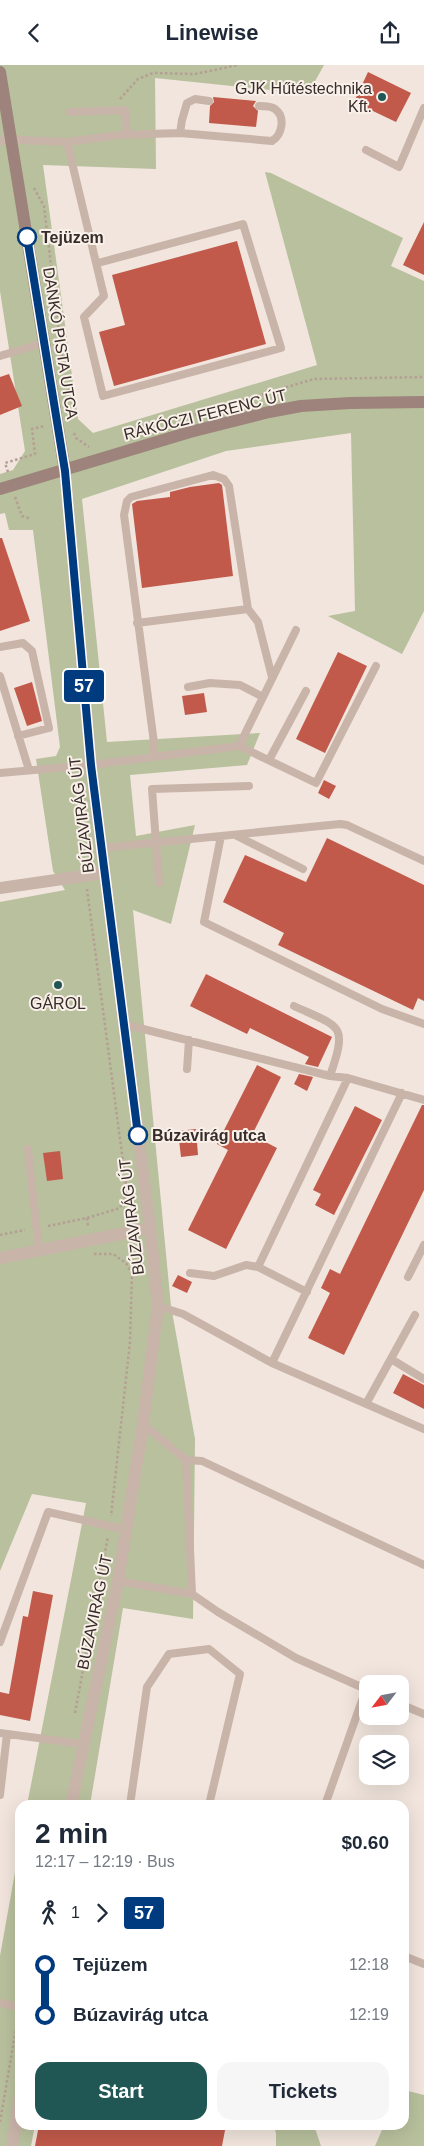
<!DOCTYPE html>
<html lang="en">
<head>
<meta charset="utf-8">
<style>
	:root { --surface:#fff; --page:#f6f6f7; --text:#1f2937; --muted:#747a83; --accent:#205754 }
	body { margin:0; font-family:Helvetica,sans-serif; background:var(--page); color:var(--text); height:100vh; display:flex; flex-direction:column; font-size:19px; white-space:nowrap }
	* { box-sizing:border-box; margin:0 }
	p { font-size:16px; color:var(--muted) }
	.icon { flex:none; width:28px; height:28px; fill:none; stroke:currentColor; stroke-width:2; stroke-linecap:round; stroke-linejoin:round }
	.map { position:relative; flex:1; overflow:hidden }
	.sheet { position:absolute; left:15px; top:1735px; width:394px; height:330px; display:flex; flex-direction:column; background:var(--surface); border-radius:15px; box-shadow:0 5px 20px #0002 }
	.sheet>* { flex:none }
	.badge { padding:0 10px; border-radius:4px; font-size:18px; line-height:32px }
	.needle { width:32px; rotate:238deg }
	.fabs { position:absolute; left:359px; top:1610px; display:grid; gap:10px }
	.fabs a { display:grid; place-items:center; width:50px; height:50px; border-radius:10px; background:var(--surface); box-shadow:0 5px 20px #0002; font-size:25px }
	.map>.badge { position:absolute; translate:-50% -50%; box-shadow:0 0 0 2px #fff }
	.legs { display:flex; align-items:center; gap:8px; height:55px; padding:0 20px; font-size:16px }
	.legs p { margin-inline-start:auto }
	.head { display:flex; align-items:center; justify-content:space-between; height:85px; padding:0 20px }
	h1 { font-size:28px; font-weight:700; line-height:38px }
	.action { display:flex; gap:10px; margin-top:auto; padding:10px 20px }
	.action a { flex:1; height:58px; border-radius:15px; background:var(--accent); color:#fff; font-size:20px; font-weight:700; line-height:58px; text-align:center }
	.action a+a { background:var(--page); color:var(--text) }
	ul { padding:0 20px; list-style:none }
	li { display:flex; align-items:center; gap:18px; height:50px; font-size:19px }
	li i { display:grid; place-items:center; width:8px; height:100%; margin:0 6px; background:currentColor }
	li i::after { content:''; width:12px; height:12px; margin:-6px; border:4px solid; border-radius:50%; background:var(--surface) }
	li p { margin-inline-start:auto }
	li:first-child i { background:linear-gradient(#0000 50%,currentColor 0) }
	li:last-child i { background:linear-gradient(currentColor 50%,#0000 0) }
	header { display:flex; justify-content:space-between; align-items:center; height:65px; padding:0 20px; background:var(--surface); font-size:22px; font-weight:700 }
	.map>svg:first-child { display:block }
	.green { fill:#b8c09d }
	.building { fill:#c15a4b }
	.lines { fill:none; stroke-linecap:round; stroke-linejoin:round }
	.path { stroke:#b59e94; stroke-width:2.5; stroke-dasharray:2.5 2.5; stroke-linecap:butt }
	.lane { stroke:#c9b4a9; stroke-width:8 }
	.street { stroke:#c9b4a9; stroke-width:12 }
	.secondary { stroke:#9d837b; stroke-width:12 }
	.line-1-casing { stroke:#fff; stroke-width:11 }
	.line-1 { stroke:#003b80; stroke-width:8 }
	.poi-dot { fill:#205754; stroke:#f9f0e9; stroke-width:2 }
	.stop-1-dot { fill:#fff; stroke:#003b80; stroke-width:2.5 }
	.labels { text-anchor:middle; stroke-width:4; stroke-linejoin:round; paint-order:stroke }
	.poi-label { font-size:16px; fill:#372c29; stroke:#f9f0e9; text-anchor:end }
	.stop-label { font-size:16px; font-weight:bold; fill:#372c29; stroke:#f9f0e9; text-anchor:start }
	.street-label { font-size:16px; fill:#372c29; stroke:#f9f0e9 }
</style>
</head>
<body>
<header><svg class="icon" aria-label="back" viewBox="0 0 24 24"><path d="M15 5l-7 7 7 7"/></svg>Linewise<svg class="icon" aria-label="share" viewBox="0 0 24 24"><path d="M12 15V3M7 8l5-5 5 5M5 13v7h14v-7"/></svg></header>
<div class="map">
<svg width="424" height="2081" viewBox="0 0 424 2081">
	<rect width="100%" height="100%" fill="#f1e5dd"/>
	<path class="green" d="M0,0H324L308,29L155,13L156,104L43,100L78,354L93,368L317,300L265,107L271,108L403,173L391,201L424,216V546L402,589L328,551L355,546L351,368L226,386L82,434L107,677L260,668L247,700L130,710L136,771L195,760L171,859L133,845L171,1241L195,1374L193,1554L123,1543L90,1740H27L86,1438L32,1429L0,1506V837L65,825L53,806L36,694L56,691L60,682L33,465H9L5,448L0,449V409L13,405L25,386L0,226Z
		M20,1779V2060H35L31,2081H0V1891Z
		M404,2025L424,2030V2081H375L384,2060H404Z
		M274,2060H314L321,2081H276V2069Z"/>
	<path class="building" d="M368,7L411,28L396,57L354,37Z
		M213,32L256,36L253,41L258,46L256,62L209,58L210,41L214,37Z
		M424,157V210L403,200Z
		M237,176L266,279L114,321L99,267L125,260L112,210Z
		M9,309L22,341L0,350V312Z
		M219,418L222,420L233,511L142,523L132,439L137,436L170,432V427L190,422Z
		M0,473H2L30,556L0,566Z
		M338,587L367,601L325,688L296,674Z
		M32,617L42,656L27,661L14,623Z
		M204,628L207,647L185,650L182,631Z
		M324,715L336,721L329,734L318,728Z
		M327,773L424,820V936L418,933L413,945L278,880L284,868L223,837L245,790L306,817Z
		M206,909L332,972L318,1002L305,999L309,992L250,963L247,969L190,941Z
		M257,1000L281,1012L252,1070L277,1083L226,1184L188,1165L228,1085L217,1079Z
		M299,1009L313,1012L307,1026L294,1019Z
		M422,1040H424V1125L344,1290L308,1273L330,1228L321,1223L330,1204L340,1209Z
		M355,1041L382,1055L334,1150L315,1140L321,1129L313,1125Z
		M196,1064L198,1090L181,1092L178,1066Z
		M60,1086L63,1114L47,1116L43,1088Z
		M178,1210L192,1217L187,1228L172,1221Z
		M403,1309L424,1320V1344L393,1328Z
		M33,1526L53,1530L30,1656L0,1650V1627L9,1629L23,1551L28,1552Z
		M39,2060H226L222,2081H35Z"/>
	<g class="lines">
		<path class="path" d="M120,34L138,14L153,8L195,9L238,0
			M34,123L44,141L62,293
			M190,351L314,314L424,312
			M74,368L76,373L89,382
			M8,407L5,398L35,389L32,364L44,361
			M15,432L22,451L31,454
			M87,1153L88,1161
			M48,1161L87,1153L120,1143L127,1127L87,824
			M0,1170L25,1165
			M94,1189H113L126,1198L132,1209L130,1277L111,1451
			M75,1648L108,1471
			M0,2057L18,1952"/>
		<path class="lane" d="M70,47L125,45L127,70
			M180,68L182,55L187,38L195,34L209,36
			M0,77L10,72L20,75L67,77L118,70L180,68L272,76C282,70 286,52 275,44C271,41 265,41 259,41
			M67,77L104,231L84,252L103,331L281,283L243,159L98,198
			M366,85L399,102L424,43
			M0,291L44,278
			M248,544L258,557L272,612
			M137,558L248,544L229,421L224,414L213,410L131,432L127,436L124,450L154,678V692
			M0,582L23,578L32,586L49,663L18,671
			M0,611L29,705
			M188,622L210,618L240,620L263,632
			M239,681L296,565
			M269,695L306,626
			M0,708L91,700L239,681L316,718L376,601
			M235,770L303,804
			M221,771L204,857L382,944L424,959
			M101,783L340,759L347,760L424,796
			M159,818L152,724L249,721
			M294,941C341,963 348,958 330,1011
			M123,959L330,1011L348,1013L424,1035
			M187,1004L189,975
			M28,1084L39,1185
			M258,1202L348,1013
			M190,1208L214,1211L246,1200L258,1202L307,1227
			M408,1212L424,1180
			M158,1241L183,1249L272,1298L424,1364
			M391,1294L424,1314
			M272,1298L402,1028
			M366,1339L415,1250
			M143,1359L186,1395L192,1529
			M186,1395L202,1396L424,1500
			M118,1516L192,1529L218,1547L296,1593L368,1625
			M0,1577L48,1447L127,1465
			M400,1639L424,1649
			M0,1668L83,1679
			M0,1730L7,1669
			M130,1740L147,1622L169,1589L209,1584L240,1609L209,1740
			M325,1740L366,1624
			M404,1891L424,1899
			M0,1938L20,1942"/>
		<path class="street" d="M65,406L91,700L150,1163L158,1241L143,1359L118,1516L71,1740
			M0,823L104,808
			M0,1193L150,1163
			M12,2081L20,2034"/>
		<path class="secondary" d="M0,7L65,406
			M0,424L190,367L269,347L301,341L350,338L424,337"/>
	</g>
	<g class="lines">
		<defs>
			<path id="line-1" d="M27,172L65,406L91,700L138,1070"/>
		</defs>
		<use href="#line-1" class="line-1-casing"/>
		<use href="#line-1" class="line-1"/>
	</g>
	<g class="poi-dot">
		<circle cx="382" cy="32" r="5"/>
		<circle cx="58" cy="920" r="5"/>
	</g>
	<g class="stop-1-dot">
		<circle cx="27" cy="172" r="9"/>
		<circle cx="138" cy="1070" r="9"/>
	</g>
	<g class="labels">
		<g class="poi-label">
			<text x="372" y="29">GJK Hűtéstechnika<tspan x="372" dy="18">Kft.</tspan></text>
			<text x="58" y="944" text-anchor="middle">GÁROL</text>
		</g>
		<g class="stop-label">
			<text x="41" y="178">Tejüzem</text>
			<text x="152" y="1076">Búzavirág utca</text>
		</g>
		<g class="street-label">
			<text transform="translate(61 278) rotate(81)" y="6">DANKÓ PISTA UTCA</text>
			<text transform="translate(205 349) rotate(-14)" y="6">RÁKÓCZI FERENC ÚT</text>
			<text transform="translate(81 750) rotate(-97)" y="6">BÚZAVIRÁG ÚT</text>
			<text transform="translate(131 1152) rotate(-97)" y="6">BÚZAVIRÁG ÚT</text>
			<text transform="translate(94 1547) rotate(-78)" y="6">BÚZAVIRÁG ÚT</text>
		</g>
	</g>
</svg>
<div class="fabs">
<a><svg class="needle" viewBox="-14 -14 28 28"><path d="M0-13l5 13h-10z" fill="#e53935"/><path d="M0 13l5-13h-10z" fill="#747a83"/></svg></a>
<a><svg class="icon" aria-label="layers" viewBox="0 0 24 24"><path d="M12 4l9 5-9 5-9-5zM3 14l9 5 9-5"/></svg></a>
</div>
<b class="badge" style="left:84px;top:621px;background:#003b80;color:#fff">57</b>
<section class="sheet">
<div class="head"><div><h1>2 min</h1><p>12:17 – 12:19 · Bus</p></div><b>$0.60</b></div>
<div class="legs"><svg class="icon" aria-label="walk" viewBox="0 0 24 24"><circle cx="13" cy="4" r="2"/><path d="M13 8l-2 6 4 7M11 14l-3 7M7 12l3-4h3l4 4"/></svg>1<svg class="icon" aria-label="forward" viewBox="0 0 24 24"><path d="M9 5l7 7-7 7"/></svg><b class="badge" style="background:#003b80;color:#fff">57</b></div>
<ul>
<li><i style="color:#003b80"></i><b>Tejüzem</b><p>12:18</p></li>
<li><i style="color:#003b80"></i><b>Búzavirág utca</b><p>12:19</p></li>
</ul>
<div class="action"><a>Start</a><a>Tickets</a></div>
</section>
</div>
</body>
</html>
